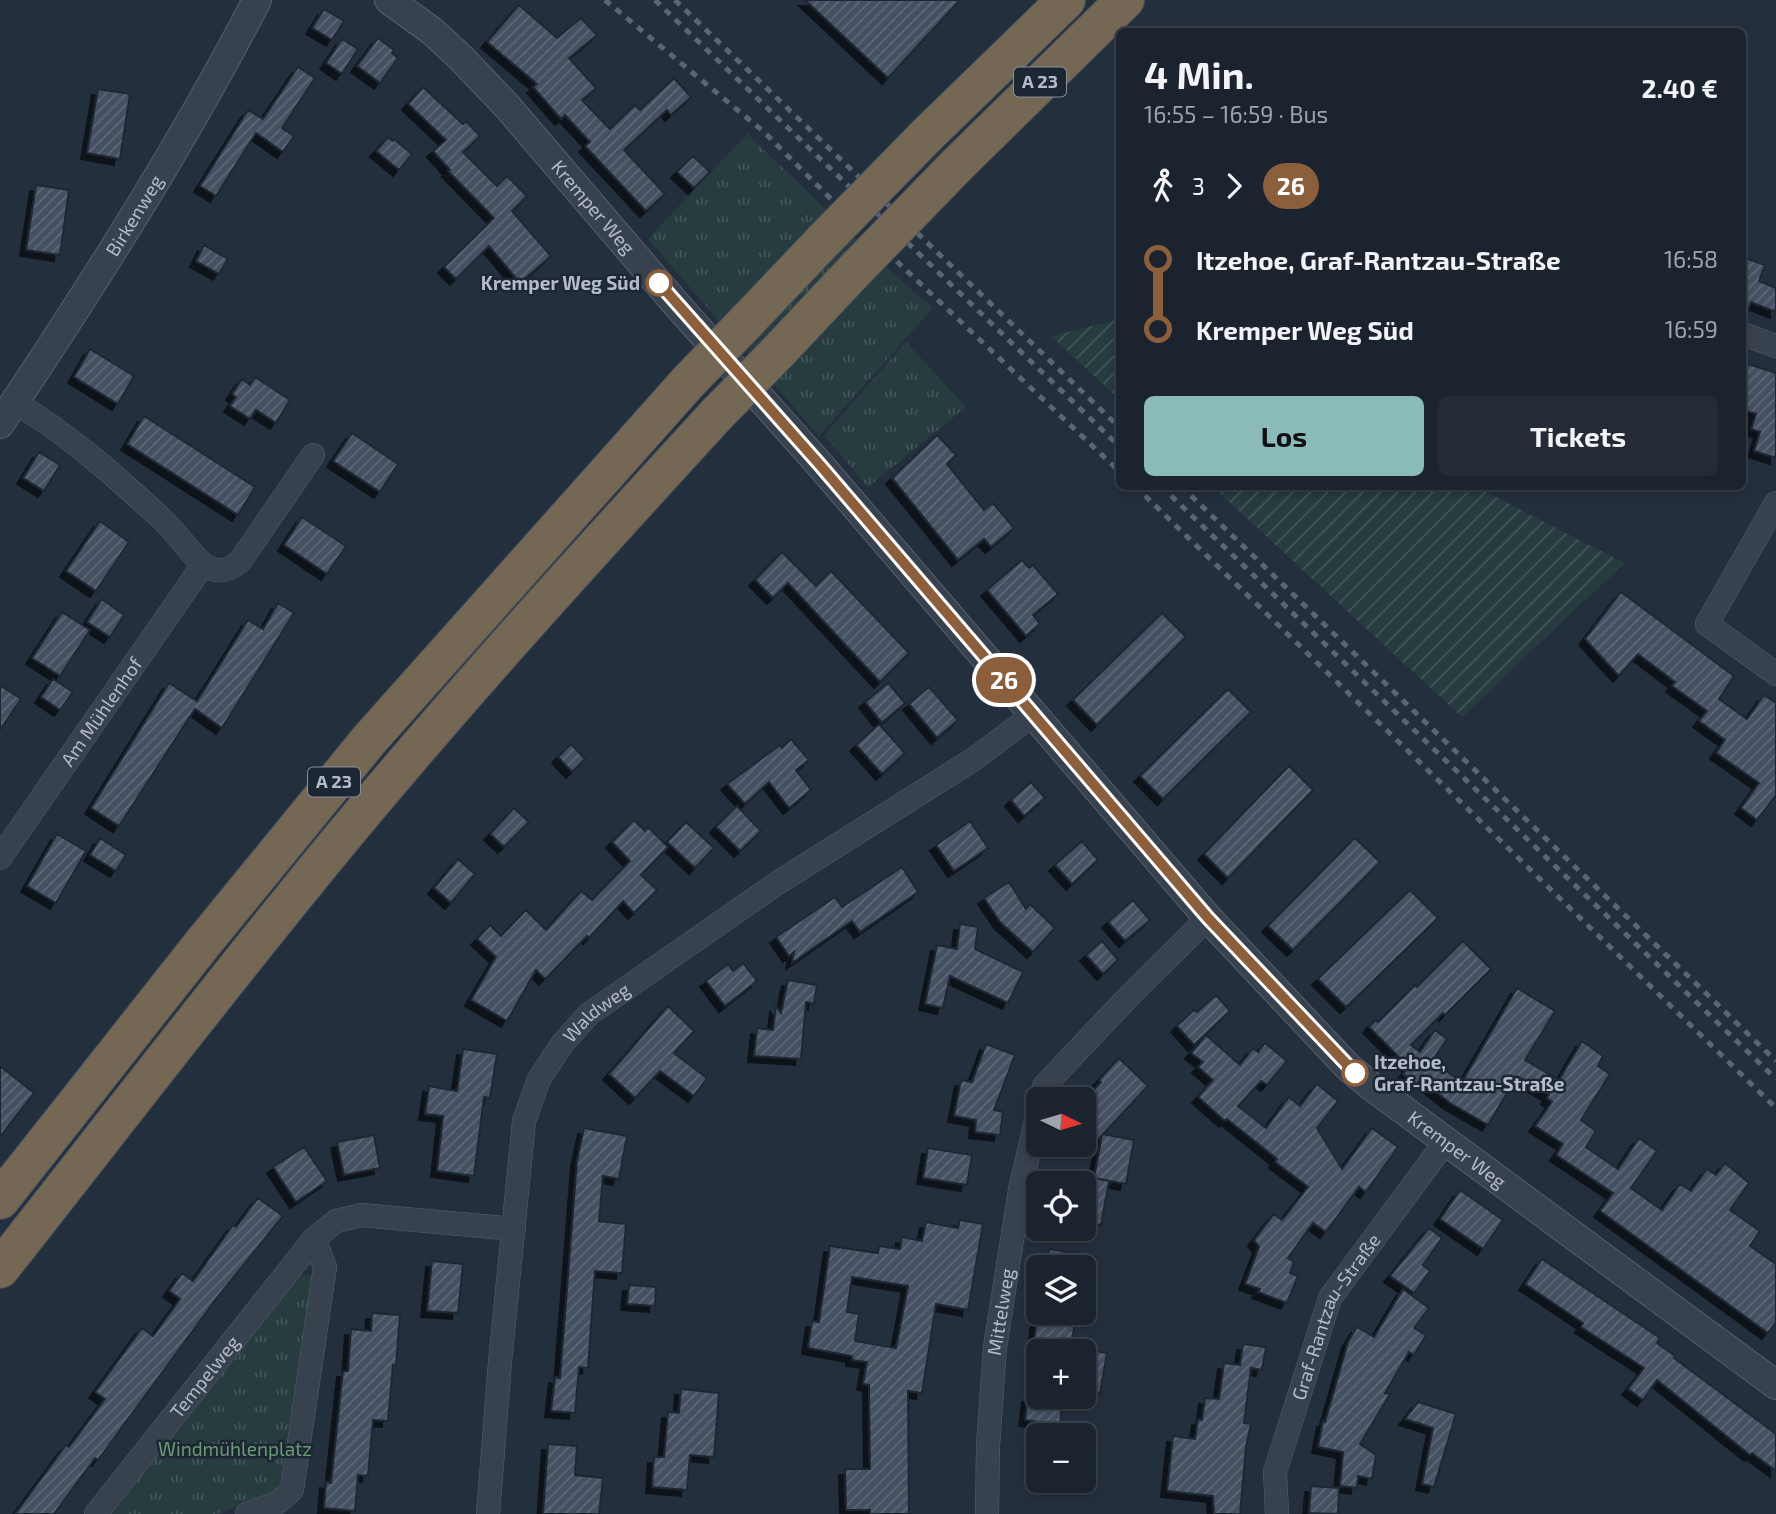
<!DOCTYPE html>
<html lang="de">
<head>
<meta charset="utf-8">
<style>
	:root { --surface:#1b232e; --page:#242b36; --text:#f1f3f6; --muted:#a0a4aa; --line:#39404a; --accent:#8bbbb9 }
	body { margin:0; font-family:"Exo 2",sans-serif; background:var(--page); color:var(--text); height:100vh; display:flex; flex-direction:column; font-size:26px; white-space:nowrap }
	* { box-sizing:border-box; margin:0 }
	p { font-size:23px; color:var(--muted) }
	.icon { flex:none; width:38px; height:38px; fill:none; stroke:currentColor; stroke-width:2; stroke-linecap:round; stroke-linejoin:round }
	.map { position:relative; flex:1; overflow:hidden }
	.panel { position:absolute; left:1116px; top:28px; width:630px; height:462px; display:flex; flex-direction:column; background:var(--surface); border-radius:10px; box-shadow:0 4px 10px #0003,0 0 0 2px var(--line) }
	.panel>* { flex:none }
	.badge { padding:0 14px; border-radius:23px; font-size:24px; line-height:46px }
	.needle { width:46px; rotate:95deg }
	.tools { position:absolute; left:1026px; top:1087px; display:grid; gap:14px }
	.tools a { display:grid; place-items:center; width:70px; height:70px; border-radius:10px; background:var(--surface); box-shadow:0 4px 10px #0003,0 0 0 2px var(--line); font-size:35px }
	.map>.badge { position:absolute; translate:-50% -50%; box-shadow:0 0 0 4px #fff }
	.legs { display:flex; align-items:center; gap:10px; height:77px; padding:0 28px; font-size:23px }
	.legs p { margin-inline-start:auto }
	.headline { display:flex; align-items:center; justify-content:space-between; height:119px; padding:0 28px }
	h1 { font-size:38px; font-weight:700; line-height:52px }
	.button { display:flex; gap:14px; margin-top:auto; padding:14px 28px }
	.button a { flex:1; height:80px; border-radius:10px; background:var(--accent); color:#111; font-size:28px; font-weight:700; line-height:80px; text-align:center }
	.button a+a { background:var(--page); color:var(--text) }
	ul { padding:0 28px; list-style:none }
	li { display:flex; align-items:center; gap:24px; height:70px; font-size:26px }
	li i { display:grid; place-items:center; width:10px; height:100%; margin:0 9px; background:currentColor }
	li i::after { content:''; width:18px; height:18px; margin:-9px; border:5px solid; border-radius:50%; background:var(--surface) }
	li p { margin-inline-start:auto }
	li:first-child i { background:linear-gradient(#0000 50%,currentColor 0) }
	li:last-child i { background:linear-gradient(currentColor 50%,#0000 0) }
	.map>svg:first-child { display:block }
	.grass { fill:url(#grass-tufts) }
	.garden { fill:url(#garden-furrows) }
	.building { fill:url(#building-hatch); stroke:#1f2835; stroke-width:2; fill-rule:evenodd; filter:url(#shadow) }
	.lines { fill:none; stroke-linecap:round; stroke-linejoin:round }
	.minor-casing { stroke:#565f6c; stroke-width:24 }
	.tertiary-casing { stroke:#565f6c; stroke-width:30 }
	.motorway-casing { stroke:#434c59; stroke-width:40 }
	.minor { stroke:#38414e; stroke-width:23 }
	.tertiary { stroke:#38414e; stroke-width:28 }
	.motorway { stroke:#746855; stroke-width:38 }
	.rail { stroke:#5a6575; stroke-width:5; stroke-dasharray:7 7; stroke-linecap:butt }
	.motorway-bridge-casing { stroke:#434c59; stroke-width:40; stroke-linecap:butt }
	.motorway-bridge { stroke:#746855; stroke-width:38 }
	.line-1-casing { stroke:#fff; stroke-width:16 }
	.line-1 { stroke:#8b5e3c; stroke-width:10 }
	.stop-1-dot { fill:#fff; stroke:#8b5e3c; stroke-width:3.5 }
	.labels { text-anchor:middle; stroke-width:5; stroke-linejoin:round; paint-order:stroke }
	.shield { fill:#1d2633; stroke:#878f9c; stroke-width:2 }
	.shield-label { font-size:18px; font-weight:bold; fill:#b4bcc9 }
	.street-label { font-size:19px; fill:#b4bcc9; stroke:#1d2633 }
	.stop-label { font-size:19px; font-weight:bold; fill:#b4bcc9; stroke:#1d2633; text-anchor:end }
	.park-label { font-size:19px; fill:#6b9a76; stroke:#1d2633 }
</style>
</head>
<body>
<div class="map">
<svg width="1776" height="1514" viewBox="0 0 1776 1514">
	<defs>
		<pattern id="grass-tufts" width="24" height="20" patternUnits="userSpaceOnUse" patternTransform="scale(1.75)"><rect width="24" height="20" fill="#263c3f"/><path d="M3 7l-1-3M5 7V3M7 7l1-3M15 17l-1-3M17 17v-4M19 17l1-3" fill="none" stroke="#435659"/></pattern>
		<pattern id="garden-furrows" width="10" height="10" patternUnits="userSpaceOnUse" patternTransform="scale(1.75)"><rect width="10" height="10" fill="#263c3f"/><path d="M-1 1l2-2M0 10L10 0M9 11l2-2" fill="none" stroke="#435659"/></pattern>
		<pattern id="building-hatch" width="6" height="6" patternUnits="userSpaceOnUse" patternTransform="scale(1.75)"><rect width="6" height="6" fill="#455162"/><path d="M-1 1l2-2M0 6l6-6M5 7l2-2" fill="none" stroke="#5d6877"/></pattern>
		<filter id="shadow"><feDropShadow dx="-6" dy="6" stdDeviation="0" flood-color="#0009"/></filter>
	</defs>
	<rect width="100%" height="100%" fill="#242f3e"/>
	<path class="grass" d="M747,134L896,276L933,308L819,436L648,239Z
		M906,342L966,407L868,487L824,435Z
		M306,1275L312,1276L316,1286L285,1482L276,1492L217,1514H112L297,1276Z"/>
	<path class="garden" d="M1120,319V400L1051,336Z
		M1213,487H1477L1624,563L1462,717Z"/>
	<path class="building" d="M805,0H960L888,78Z
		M519,5L557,38L581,18L597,35L569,58L596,88L582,100L610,129L635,105L640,110L674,78L691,97L671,115L667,110L624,150L665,194L646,211L585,146L590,142L565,115L561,119L533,87L537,84L487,42Z
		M324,9L344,21L332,40L312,28Z
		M378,38L394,50L392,53L398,58L380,83L357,66Z
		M342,39L358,49L342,74L326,63Z
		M298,67L315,78L282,128L294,136L283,152L256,133L216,196L200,186L248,110L263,119Z
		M423,87L463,124L466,121L480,136L463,152L497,186L507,176L527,196L512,211L551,256L520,283L489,246L456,279L444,267L494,218L448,171L450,170L433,151L446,140L408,104Z
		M98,89L130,94L120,159L87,153Z
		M388,137L393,141L394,139L412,154L399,170L376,151Z
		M693,156L710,172L694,188L677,172Z
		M36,185L69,190L60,255L26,250Z
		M204,245L228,259L219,274L196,261Z
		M1743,257L1765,265L1759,281L1776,288V312L1751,302L1745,318H1743Z
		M90,349L134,376L118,404L74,377Z
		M1748,364L1776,373V458L1754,451L1760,432L1751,429L1756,414L1743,410V379Z
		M255,377L290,400L276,423L256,410L250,419L230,406L236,397L232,394L242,379L250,385Z
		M144,416L255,487L238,515L127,444Z
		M352,433L398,464L380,492L333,461Z
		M937,435L956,455L947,464L984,510L993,503L1014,528L991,547L984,539L958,560L892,478Z
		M39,452L60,465L44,491L23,478Z
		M302,517L346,546L327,574L284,545Z
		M100,521L129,542L96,591L66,571Z
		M782,552L816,586L831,571L909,653L880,682L788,583L773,598L755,580Z
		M1022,560L1029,568L1033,565L1058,594L1033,615L1040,624L1026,636L987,590Z
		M1621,592L1734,676L1719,699L1747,719L1764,695L1776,703V795L1757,820L1741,808L1759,783L1716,753L1725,740L1699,721L1707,711L1672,686L1675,682L1638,654L1619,676L1585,639Z
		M102,599L124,615L110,637L87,622Z
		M278,603L294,613L222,728L195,709L119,826L91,808L169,683L197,701L248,620L263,629Z
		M62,612L90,630L60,676L32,658Z
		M1162,613L1186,637L1097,725L1073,700Z
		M53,679L73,692L60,710L41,697Z
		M888,683L905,703L882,723L865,702Z
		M0,685L21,699L0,730Z
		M929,687L958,720L937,738L909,704Z
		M1228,689L1251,712L1163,799L1140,776Z
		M879,724L905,753L882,774L856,745Z
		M791,739L809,760L796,770L811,790L789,808L769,782L745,804L727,784L780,745L782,748Z
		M571,744L585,759L572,772L558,757Z
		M1289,766L1313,790L1228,878L1204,854Z
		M1031,782L1045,798L1024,816L1011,800Z
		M737,806L761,831L740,851L716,827Z
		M514,808L529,822L504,847L490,834Z
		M634,820L645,831L648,827L668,847L641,875L657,890L634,913L623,901L589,938L587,936L545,979L536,970L507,1021L471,1000L496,957L477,939L490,925L501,936L526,910L546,930L581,891L592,900L630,861L612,842Z
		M970,821L988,848L954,871L936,845Z
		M686,822L714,848L695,868L667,842Z
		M57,834L86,851L56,903L27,886Z
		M100,838L126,855L116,871L90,855Z
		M1355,838L1380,862L1293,950L1268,926Z
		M1082,841L1098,860L1072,884L1055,865Z
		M458,859L475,874L451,903L434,888Z
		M902,867L918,892L860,932L852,921L792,963L794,952L789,956L776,937L835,897L842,907Z
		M1009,882L1026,909L1030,904L1055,928L1033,952L1000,922L984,898Z
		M1410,890L1438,918L1346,1007L1318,979Z
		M1133,900L1150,920L1125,941L1108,922Z
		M960,924L978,927L975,949L1023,972L1008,1003L950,976L943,1008L925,1004L937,945L957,949Z
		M1102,941L1118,960L1103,974L1086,955Z
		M1463,941L1491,969L1445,1015L1443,1013L1411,1045L1420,1052L1435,1030L1447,1039L1432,1061L1462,1082L1517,988L1555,1011L1525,1060L1559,1080L1582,1041L1603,1056L1598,1066L1610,1074L1581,1120L1596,1131L1586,1147L1618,1169L1639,1138L1657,1151L1631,1188L1662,1210L1680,1184L1691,1191L1707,1169L1716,1175L1725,1163L1749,1183L1730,1210L1760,1231L1750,1246L1776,1264V1322L1768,1333L1600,1211L1613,1193L1556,1155L1563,1144L1535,1126L1552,1102L1547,1098L1549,1095L1517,1076L1488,1125L1450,1103L1420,1079L1417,1084L1403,1074L1409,1067L1369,1027L1375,1020L1378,1022L1415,985L1417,987Z
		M743,963L757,981L725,1006L706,981L728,964L733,971Z
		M788,980L817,985L814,1004L806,1002L801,1059L754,1056L757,1028L773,1030L776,1006L781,1013Z
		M1216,995L1230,1011L1194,1045L1177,1026L1194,1010L1197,1012Z
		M668,1006L694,1031L674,1053L707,1078L694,1096L660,1071L635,1098L609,1074Z
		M1206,1035L1240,1065L1253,1048L1258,1052L1265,1043L1287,1061L1267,1085L1261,1081L1238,1106L1266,1128L1289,1097L1300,1106L1317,1084L1338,1101L1317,1128L1342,1169L1372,1128L1398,1147L1366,1192L1359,1187L1326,1232L1313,1223L1288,1258L1294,1262L1290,1273L1298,1276L1287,1303L1258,1292L1260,1289L1245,1284L1259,1247L1254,1240L1274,1214L1282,1220L1308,1187L1275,1162L1277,1159L1227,1119L1225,1121L1198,1097L1213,1080L1198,1067L1203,1062L1191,1053Z
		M986,1044L1015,1055L994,1110L1003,1112L1000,1135L975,1132L976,1120L954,1116L961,1080L972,1082Z
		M463,1049L497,1054L490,1098L484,1097L474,1176L437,1171L443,1116L425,1114L429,1086L457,1091Z
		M1119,1058L1148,1086L1103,1134L1134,1140L1126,1184L1094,1178L1102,1135L1097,1140L1083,1127V1102L1101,1082L1099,1080Z
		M0,1066L34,1093L0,1137Z
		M584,1128L627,1136L619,1179L603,1176L599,1221L626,1224L622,1273L595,1271L588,1368L579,1367L575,1413L551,1411L555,1377L560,1378L577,1161Z
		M374,1135L380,1168L344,1175L337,1142Z
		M304,1147L327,1181L296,1202L273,1167Z
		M928,1148L972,1155L967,1185L923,1178Z
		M1083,1176L1109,1181L1101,1225L1083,1222Z
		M1460,1190L1503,1220L1483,1249L1440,1219Z
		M258,1198L283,1216L216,1299L98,1460L95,1458L54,1514H15L66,1445L69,1447L105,1399L95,1392L142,1328L153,1336L180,1299L169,1291L182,1273L193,1281L233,1225L236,1227Z
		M960,1220L983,1224L975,1270L968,1310L936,1304L922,1393L908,1391L909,1514H870V1510H846L845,1469H870L869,1385L863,1384L867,1362L852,1360V1356L808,1348L812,1321L819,1322L830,1246L878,1253L879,1246L900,1249L902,1237L922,1241L926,1222L958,1228ZM852,1277L908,1286L896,1348L855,1341L859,1314L847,1312Z
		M1429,1228L1442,1238L1423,1265L1430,1271L1414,1293L1390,1276Z
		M1049,1249L1097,1257L1096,1267H1046Z
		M1542,1259L1660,1338L1657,1343L1675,1356L1674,1358L1776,1434V1471L1752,1453L1750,1455L1657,1380L1643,1400L1628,1389L1644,1368L1581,1327L1583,1323L1525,1284Z
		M432,1261L463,1264L458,1313L427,1311Z
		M629,1285L656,1287L655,1306L627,1304Z
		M1403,1289L1429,1308L1414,1328L1426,1335L1414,1355L1409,1352L1385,1393L1390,1394L1360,1444L1376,1455L1372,1479L1358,1476L1357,1488L1340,1486L1343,1452L1318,1447L1323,1421L1325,1422L1348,1342L1357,1327L1374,1337Z
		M1038,1312H1077L1070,1351H1040L1041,1342L1034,1341Z
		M372,1313L400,1315L396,1366L393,1365L388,1421L373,1420L368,1476L358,1475L355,1511L324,1508L326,1482L331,1483L343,1371H348L351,1329L371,1331Z
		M1243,1344L1266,1347L1262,1370L1251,1368L1244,1423L1251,1424L1246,1447L1240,1514H1214L1213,1496L1167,1491L1173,1436L1195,1439L1198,1419L1202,1420L1205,1398L1219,1399L1224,1363L1240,1365Z
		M1083,1349L1107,1353L1100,1393L1083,1390Z
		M681,1389L719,1393L714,1457L690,1455L687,1490L652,1487L654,1457H664L668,1412L679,1413Z
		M1028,1396H1063L1060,1425L1025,1420Z
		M1418,1402L1456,1414L1434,1487L1422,1484L1433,1428L1405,1419Z
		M548,1444L577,1446L575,1475L603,1478L599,1514H543Z
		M1311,1486L1339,1488L1338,1514L1309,1513Z"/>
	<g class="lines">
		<defs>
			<g id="minor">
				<path d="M1743,334L1776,346"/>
				<path d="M14,402C69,434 116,477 163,520C174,530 197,562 207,567C220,574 232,569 241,560L313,455"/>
				<path d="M1776,503L1707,624L1776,674"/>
				<path id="s1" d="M0,858L203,565"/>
				<path d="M1041,1099L1044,1086L1132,993L1208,918"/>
				<path id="s2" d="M96,1514L314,1239L336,1221L362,1215L514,1229"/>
				<path d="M247,1514L277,1503L292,1490L325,1267L314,1239"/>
				<path id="s3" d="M488,1514L500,1362L524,1121L539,1079L562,1044L589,1014L779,882L974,759L1034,714"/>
				<path id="s4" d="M987,1514L988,1446L995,1347L1020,1190L1038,1112"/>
				<path id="s5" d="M1277,1514L1275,1472L1330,1298L1446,1141"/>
			</g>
			<g id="tertiary">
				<path id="s6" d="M389,0L432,31L460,57L506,105L677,305L820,465L1208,918L1348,1067L1371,1086L1776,1385"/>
				<path id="s7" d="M0,424C92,286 181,147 257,0"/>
			</g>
			<path id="motorway" d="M927,135L1066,0
				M957,165L1125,0
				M749,319L824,240
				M776,354L855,270
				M0,1200L203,943L369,740L689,381
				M0,1269C97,1146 193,1021 292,899C427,731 572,572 717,414"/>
		</defs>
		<use href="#minor" class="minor-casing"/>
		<use href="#tertiary" class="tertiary-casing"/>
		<use href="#motorway" class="motorway-casing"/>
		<use href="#minor" class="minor"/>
		<use href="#tertiary" class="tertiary"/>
		<use href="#motorway" class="motorway"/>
		<path class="rail" d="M605,0L764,132L836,204L1120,472
			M655,0L1120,447
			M675,0L1120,428
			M1135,486L1776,1108
			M1161,486L1776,1079
			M1181,486L1776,1061"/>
		<defs>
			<path id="motorway-bridge" d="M824,240L927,135
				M855,270L957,165
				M689,381L749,319
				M717,414L776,354"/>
		</defs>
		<use href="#motorway-bridge" class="motorway-bridge-casing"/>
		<use href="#motorway-bridge" class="motorway-bridge"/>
	</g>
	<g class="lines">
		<defs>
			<path id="line-1" d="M659,283L820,465L1208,918L1355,1073"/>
		</defs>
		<use href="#line-1" class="line-1-casing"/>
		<use href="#line-1" class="line-1"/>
	</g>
	<g class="stop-1-dot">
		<circle cx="659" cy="283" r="12"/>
		<circle cx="1355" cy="1073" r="12"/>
	</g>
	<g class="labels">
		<g class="shield">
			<rect x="1014" y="67.5" width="52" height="29" rx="5"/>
			<rect x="308" y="767.5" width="52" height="29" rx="5"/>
		</g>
		<g class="shield-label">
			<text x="1040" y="88">A 23</text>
			<text x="334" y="788">A 23</text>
		</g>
		<g class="street-label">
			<text dy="7" stroke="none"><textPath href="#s6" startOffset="292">Kremper Weg</textPath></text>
			<text dy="7" stroke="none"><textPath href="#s7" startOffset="248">Birkenweg</textPath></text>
			<text dy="7" stroke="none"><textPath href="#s1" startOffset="178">Am Mühlenhof</textPath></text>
			<text dy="7" stroke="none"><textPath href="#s3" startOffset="528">Waldweg</textPath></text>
			<text dy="7" stroke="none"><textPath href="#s6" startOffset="1573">Kremper Weg</textPath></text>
			<text dy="7" stroke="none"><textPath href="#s4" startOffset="203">Mittelweg</textPath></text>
			<text dy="7" stroke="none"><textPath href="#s5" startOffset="210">Graf-Rantzau-Straße</textPath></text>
			<text dy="7" stroke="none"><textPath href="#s2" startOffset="175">Tempelweg</textPath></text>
		</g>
		<g class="stop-label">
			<text x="640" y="290">Kremper Weg Süd</text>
			<text x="1374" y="1069" text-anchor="start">Itzehoe,<tspan x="1374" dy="22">Graf-Rantzau-Straße</tspan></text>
		</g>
		<g class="park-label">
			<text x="235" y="1456">Windmühlenplatz</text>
		</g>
	</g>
</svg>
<div class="tools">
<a><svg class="needle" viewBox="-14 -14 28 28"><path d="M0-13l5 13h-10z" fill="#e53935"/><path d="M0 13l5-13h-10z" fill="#a0a4aa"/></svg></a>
<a><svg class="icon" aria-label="locate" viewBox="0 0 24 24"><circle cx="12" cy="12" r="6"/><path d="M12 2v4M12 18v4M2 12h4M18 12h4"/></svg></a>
<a><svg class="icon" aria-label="layers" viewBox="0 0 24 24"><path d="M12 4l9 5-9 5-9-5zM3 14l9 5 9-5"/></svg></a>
<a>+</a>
<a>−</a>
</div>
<b class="badge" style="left:1004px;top:680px;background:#8b5e3c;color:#fff">26</b>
<section class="panel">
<div class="headline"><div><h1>4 Min.</h1><p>16:55 – 16:59 · Bus</p></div><b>2.40 €</b></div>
<div class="legs"><svg class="icon" aria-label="walk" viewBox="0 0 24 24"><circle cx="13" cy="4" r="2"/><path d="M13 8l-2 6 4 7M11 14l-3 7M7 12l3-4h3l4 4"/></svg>3<svg class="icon" aria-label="forward" viewBox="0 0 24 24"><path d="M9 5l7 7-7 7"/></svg><b class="badge" style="background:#8b5e3c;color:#fff">26</b></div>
<ul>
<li><i style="color:#8b5e3c"></i><b>Itzehoe, Graf-Rantzau-Straße</b><p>16:58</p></li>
<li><i style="color:#8b5e3c"></i><b>Kremper Weg Süd</b><p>16:59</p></li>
</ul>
<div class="button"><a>Los</a><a>Tickets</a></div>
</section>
</div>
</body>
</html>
